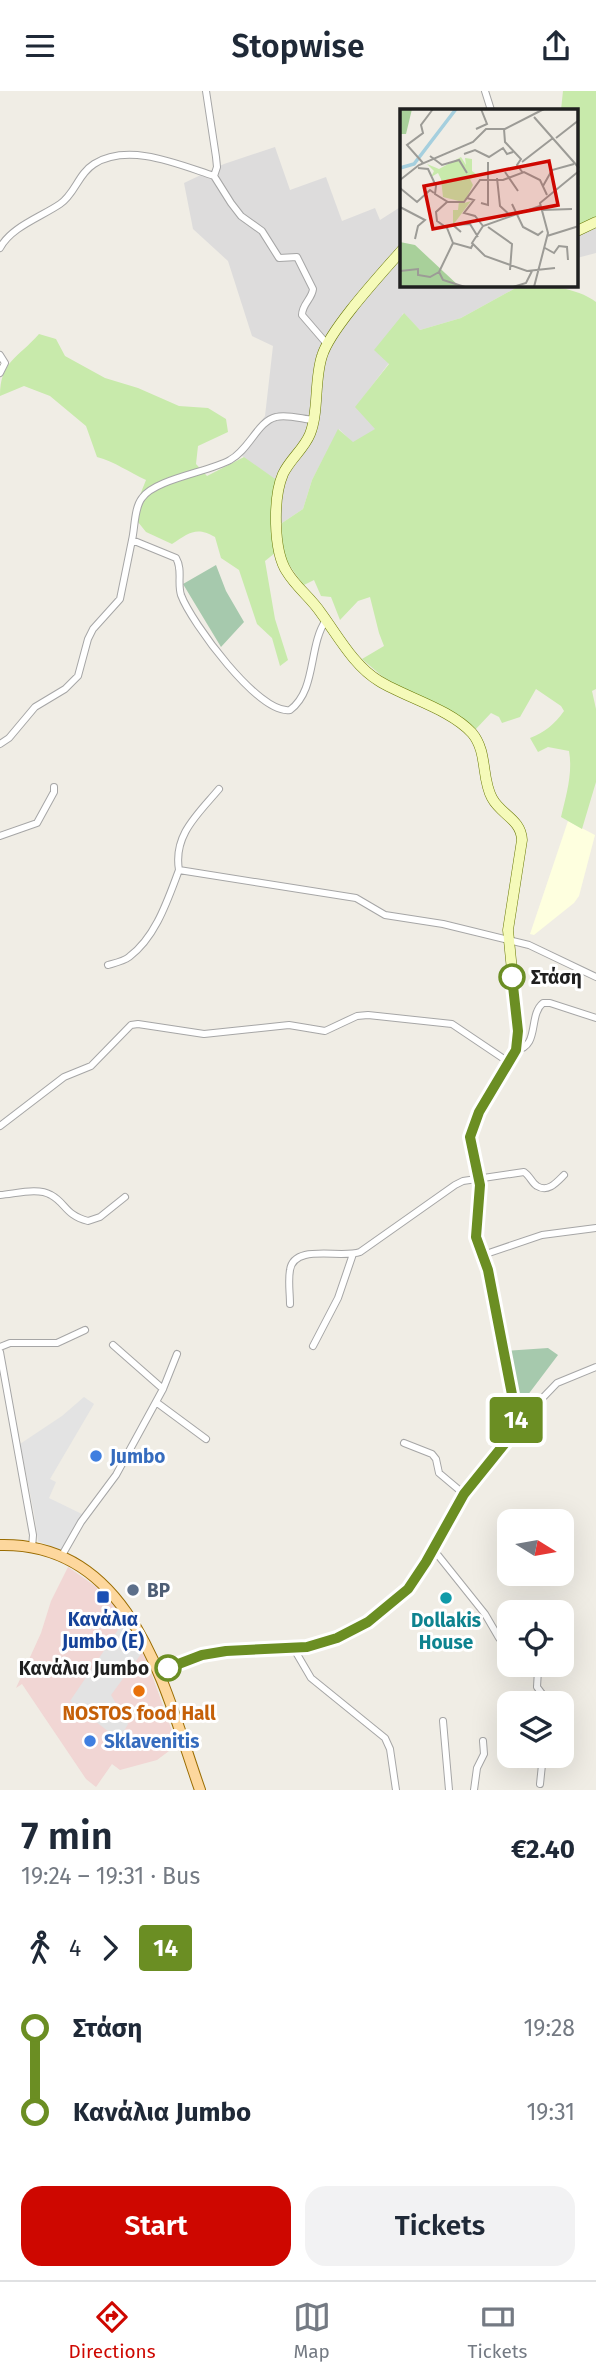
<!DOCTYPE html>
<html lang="en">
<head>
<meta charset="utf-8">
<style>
	:root { --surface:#fff; --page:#f2f2f3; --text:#1f2937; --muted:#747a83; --line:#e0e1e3; --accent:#ce0700 }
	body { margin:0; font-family:"Fira Sans",sans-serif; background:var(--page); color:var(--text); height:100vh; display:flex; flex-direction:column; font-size:26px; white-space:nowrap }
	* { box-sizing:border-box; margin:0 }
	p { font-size:23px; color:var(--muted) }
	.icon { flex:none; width:38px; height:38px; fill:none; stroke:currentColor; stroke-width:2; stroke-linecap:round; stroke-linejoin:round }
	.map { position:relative; height:1699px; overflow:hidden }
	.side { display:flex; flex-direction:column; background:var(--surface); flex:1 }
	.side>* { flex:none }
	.badge { padding:0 14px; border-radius:5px; font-size:24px; line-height:46px }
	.needle { width:46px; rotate:101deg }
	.buttons { position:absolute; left:497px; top:1418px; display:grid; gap:14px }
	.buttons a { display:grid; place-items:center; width:77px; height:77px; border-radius:14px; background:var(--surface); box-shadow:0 7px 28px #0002; font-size:35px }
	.map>.badge { position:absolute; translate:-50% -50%; box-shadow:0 0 0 4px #fff }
	.legs { display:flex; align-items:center; gap:10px; height:77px; padding:0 21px; font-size:23px }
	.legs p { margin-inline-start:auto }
	.overview { display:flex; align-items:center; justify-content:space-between; height:119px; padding:0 21px }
	h1 { font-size:38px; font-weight:600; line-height:52px }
	.primary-button { display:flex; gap:14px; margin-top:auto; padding:14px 21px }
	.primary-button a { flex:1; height:80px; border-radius:21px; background:var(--accent); color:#fff; font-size:28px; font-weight:600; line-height:80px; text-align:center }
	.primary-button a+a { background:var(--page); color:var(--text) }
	ul { padding:0 21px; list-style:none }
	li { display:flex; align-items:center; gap:24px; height:84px; font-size:26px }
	li i { display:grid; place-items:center; width:10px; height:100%; margin:0 9px; background:currentColor }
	li i::after { content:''; width:18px; height:18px; margin:-9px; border:5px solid; border-radius:50%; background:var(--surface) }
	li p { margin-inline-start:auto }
	li:first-child i { background:linear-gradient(#0000 50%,currentColor 0) }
	li:last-child i { background:linear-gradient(currentColor 50%,#0000 0) }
	header { display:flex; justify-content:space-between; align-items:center; height:91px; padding:0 21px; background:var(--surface); font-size:32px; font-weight:600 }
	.tab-bar { display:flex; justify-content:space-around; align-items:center; height:98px; border-top:2px solid var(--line); background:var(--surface); font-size:19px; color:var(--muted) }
	.tab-bar a { display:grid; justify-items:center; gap:4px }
	.tab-bar .on { color:var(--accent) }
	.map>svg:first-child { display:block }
	.residential { fill:#dddcdc }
	.commercial { fill:#f1d6d4 }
	.education { fill:#feffdf }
	.grass { fill:#c8eaab }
	.cemetery { fill:#a6c9ad }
	.parking { fill:#e3e3e3 }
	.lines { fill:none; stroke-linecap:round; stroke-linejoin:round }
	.street-casing { stroke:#a6a6a6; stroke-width:8 }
	.secondary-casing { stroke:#687804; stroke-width:11 }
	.primary-casing { stroke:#9a6c00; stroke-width:12 }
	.street { stroke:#fff; stroke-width:6 }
	.secondary { stroke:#f5fab9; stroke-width:10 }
	.primary { stroke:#fdd79d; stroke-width:10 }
	.line-1-casing { stroke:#fff; stroke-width:16 }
	.line-1 { stroke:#6b8e23; stroke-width:10 }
	.stop-1-dot { fill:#fff; stroke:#6b8e23; stroke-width:3.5 }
	.shop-dot { fill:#3f7fe0; stroke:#fff; stroke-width:2.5 }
	.service-dot { fill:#5c6f8a; stroke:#fff; stroke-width:2.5 }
	.transit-dot { fill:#1a4fb4; stroke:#fff; stroke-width:2.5 }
	.culture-dot { fill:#0f9aa8; stroke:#fff; stroke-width:2.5 }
	.food-dot { fill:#e8710a; stroke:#fff; stroke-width:2.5 }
	.labels { text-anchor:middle; stroke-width:6; stroke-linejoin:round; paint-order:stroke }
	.stop-label { font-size:19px; font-weight:bold; fill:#1f1f1f; stroke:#fff; text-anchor:start }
	.shop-label { font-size:19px; font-weight:bold; fill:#366cbe; stroke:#fff; text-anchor:start }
	.service-label { font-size:19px; font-weight:bold; fill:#4e5e75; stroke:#fff; text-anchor:start }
	.transit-label { font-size:19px; font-weight:bold; fill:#164399; stroke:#fff }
	.culture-label { font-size:19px; font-weight:bold; fill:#0d838f; stroke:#fff }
	.food-label { font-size:19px; font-weight:bold; fill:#c56008; stroke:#fff }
	.inset-river { fill:none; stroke:#a5cfde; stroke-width:3.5 }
	.inset-road { fill:none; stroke:#9c9b96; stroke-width:2 }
	.view { fill:#ce0700; fill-opacity:0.15; stroke:#ce0700; stroke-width:3.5 }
	.inset-edge { fill:none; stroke:#1f1f1f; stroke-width:3.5 }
</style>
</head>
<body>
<header><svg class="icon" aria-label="menu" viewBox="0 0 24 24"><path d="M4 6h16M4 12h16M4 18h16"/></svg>Stopwise<svg class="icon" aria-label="share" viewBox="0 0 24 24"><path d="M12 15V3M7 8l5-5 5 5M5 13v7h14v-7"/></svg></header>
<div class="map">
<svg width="596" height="1699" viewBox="0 0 596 1699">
	<rect width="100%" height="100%" fill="#f0ede5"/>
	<path class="residential" d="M275,56L290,99L326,86L342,130L375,117L380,129L402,115V194H521L461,227L420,239L403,222L389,272L356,316L376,338L353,352L339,338L312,389L303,418L282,432L275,431L277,390L238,362L265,325L273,255L252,245L228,170L193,138L184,92L224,73Z
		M596,131V162L577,167V140Z"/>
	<path class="commercial" d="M68,1476L98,1497L126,1527L147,1570L177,1654L157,1669L120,1679L112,1673L96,1696L86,1688L22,1593L16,1597L41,1542L51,1510Z"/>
	<path class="education" d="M568,730L595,744L579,805L574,812L534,844L530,843Z"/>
	<path class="grass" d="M563,0H596V131L577,140V97L580,95L577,92V19H561Z
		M521,194C545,194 576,196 596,211V598L592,600L596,618V691L582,738L561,726C566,705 573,682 569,660L548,656L538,661L530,647C545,641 554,634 564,620L561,615L536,598L520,626L502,632L499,626L491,622L474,640L383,586L362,568L384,555L379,542L370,506L358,510L340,529L331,506L321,505L314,489L304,494C284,468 282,465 282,432L303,418L312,389L338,338L353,351L375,338L355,316L389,273L374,259L404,222L420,239L461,227Z
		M39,243L56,248L65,265L105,287L138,297L179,315L208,317L226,328L228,341L198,355L196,373L207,385L244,366L278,390L275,462L265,470L275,528L288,569L280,575L272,547L257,533L239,479L221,467L215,446C196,435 189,442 172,453L146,441L138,431L140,404L146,389C129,381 115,371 97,366L86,335L50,305L24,295L0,305C0,270 18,267 39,243Z"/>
	<path class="cemetery" d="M216,474L226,500L244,531L221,556L183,493Z
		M548,1257L558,1264L518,1317L506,1260Z"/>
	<path class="parking" d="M84,1306L94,1313L50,1388L56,1391L49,1407L84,1424L62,1460L38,1450L34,1422L20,1353L62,1325Z
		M126,1527L144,1559L111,1604L128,1633L119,1649L70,1610Z"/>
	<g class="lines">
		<defs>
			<path id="street" d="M206,0L216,66L217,76L214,85
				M485,0L491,19
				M0,157C11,136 41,126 60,113C75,103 78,83 94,73C129,51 180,74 214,85L231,112L241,125L262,140L279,167L297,166L313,198C312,208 302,213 302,224L327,253
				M0,264L5,272L0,282
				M132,449C135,437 134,417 142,407C155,388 209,381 230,369C249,359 258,330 276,326C287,323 302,328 313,329
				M0,653L9,647L35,616L65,598L78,585L88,548L93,538L120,508L132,449L176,467C183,479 177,491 181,504C191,531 259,624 290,619C317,599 308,555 326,529
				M219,698C198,723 173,744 179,779L356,807L385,824L443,833L529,854L596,886
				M0,745L37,732L54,701V696
				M108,874C115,872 124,870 129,866C156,846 168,808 179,779
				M516,959C540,956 528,924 543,912H550L596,927
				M0,1035L64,986L91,975L131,934L138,933L204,943L289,934L325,940L357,925L368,924L452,933L510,972
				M0,1104C15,1103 38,1096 51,1104C66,1112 65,1124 88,1130L100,1126L125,1106
				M483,1164L542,1144L596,1137
				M290,1213C290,1202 288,1190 290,1179C294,1152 341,1168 360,1161L455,1094L463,1090L524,1081C530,1085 532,1092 537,1095C548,1102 557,1091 564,1084
				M113,1254L163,1298
				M313,1255L338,1207L353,1163
				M0,1256L10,1252H57L85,1239
				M0,1261L33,1444L32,1457
				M156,1311L206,1348
				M515,1326L530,1320L557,1292L596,1276
				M404,1352L432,1363L436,1368L439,1382L464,1403
				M433,1458L485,1523L499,1547L509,1558
				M61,1466L81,1431L116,1384L163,1298L177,1263
				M294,1558L311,1587L385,1647L390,1658L396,1699
				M535,1573L538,1579L537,1596L549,1612
				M443,1630L449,1699
				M562,1632L568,1655L566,1658L562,1659
				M540,1693L543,1664
				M474,1699L477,1677L484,1663L483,1650"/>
			<path id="secondary" d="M577,140L596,131
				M160,1581C190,1567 219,1559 252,1558C266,1557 281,1559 295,1558C345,1553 395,1519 422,1477C437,1453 448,1427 464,1403C482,1376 518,1354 515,1319L490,1187L476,1146L480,1094L470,1046L479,1021L515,962L518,940L508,839L522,749C521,728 501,724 492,707C481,687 488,661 472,642C450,618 407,607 379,590C354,575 338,545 321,522C311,507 296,496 287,481C273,460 273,406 283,383C290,368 304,358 310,343C319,321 314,289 322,265C330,238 382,182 402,159"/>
			<path id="primary" d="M0,1454C134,1451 165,1600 200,1699"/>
		</defs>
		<use href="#street" class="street-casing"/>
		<use href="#secondary" class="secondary-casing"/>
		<use href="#primary" class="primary-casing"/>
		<use href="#street" class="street"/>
		<use href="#secondary" class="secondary"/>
		<use href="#primary" class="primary"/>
	</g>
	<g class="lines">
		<defs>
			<path id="line-1" d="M168,1577L202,1564L226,1560L307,1556L337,1547L368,1531L408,1498L426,1471L464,1403L510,1346L514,1337L515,1319L488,1179L476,1146L480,1094L470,1046L479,1021L516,959L518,940L512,886"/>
		</defs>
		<use href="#line-1" class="line-1-casing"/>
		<use href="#line-1" class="line-1"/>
	</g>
	<g class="stop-1-dot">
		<circle cx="512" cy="886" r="12"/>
		<circle cx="168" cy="1577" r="12"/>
	</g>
	<g class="shop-dot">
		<circle cx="96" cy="1365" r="7"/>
		<circle cx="90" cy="1650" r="7"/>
	</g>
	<circle class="service-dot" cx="133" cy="1499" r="7"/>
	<rect class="transit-dot" x="96" y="1499" width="14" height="14" rx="3.5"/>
	<circle class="culture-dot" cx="446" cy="1507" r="7"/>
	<circle class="food-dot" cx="139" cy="1600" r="7"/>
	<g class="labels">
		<g class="stop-label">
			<text x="531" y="893">Στάση</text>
			<text x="149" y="1584" text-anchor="end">Κανάλια Jumbo</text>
		</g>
		<g class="shop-label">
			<text x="110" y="1372">Jumbo</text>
			<text x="104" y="1657">Sklavenitis</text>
		</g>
		<g class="service-label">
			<text x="147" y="1506">BP</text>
		</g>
		<g class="transit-label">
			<text x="103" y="1535">Κανάλια<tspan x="103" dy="22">Jumbo (E)</tspan></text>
		</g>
		<g class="culture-label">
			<text x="446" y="1536">Dollakis<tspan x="446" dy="22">House</tspan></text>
		</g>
		<g class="food-label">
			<text x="139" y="1629">NOSTOS food Hall</text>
		</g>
	</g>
	<g transform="translate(400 18)">
		<rect width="178" height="178" fill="#f0ede5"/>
		<path d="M61,48L66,56L65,49L72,50V62L79,67L70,70L73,76L64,94L71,92L53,116V101H58L59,92L43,88L41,70L38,64L31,68L34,62L27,55L39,60Z" fill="#c8eaab"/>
		<path d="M0,0H12L6,25H0ZM0,133L15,136L60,178H0Z" fill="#a8d09a"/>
		<path class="inset-river" d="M0,59L14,55L56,0"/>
		<path class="inset-road" d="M134,8L179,59M76,20L87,15L81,0M104,20L105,33L121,50L117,56L123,64M156,29L179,11M64,45L75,41L89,48L103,39L107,45L113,43M30,47L42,56L59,51L67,64M122,53L153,29M23,54L7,36L23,24L21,16L33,0M18,59L28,60L36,77L35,85L48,93H64L80,71H103L124,63L140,71L147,86M105,63L118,82M97,69L100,97L111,107M0,71L19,56L73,33L86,20H105L144,0M143,77L152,61L174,55M0,79L17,93L30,81L34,84M67,89L74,91L64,104L75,107L83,117M47,93L36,103L37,112L47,119L53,134L71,139L73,135M81,94L88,96V53M112,95L123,118L138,126L143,122M140,97L83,117L72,134L85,147L127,162L155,159M0,98L25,111L18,117L15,130M142,101L172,100M88,118L112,135L110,161M61,123L53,116L70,115L78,128M147,127L179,117M53,134L39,163L43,171L65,178M145,139L154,144L159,137L167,138L168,151M0,162L18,160V166L30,168L39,163M113,178L126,174L132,162M134,178L148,124L140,94L179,62"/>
		<path class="view" d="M149,52L158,96L33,120L24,77Z"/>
		<rect width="178" height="178" class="inset-edge"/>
	</g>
</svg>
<div class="buttons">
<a><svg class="needle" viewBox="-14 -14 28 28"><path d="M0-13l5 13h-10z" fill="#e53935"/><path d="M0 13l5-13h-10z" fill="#747a83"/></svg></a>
<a><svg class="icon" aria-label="locate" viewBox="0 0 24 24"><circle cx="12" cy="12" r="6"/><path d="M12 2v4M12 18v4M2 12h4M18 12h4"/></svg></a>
<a><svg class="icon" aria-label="layers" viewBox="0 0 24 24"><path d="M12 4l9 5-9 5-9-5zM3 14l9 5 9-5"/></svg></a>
</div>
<b class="badge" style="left:516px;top:1329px;background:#6b8e23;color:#fff">14</b>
</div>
<section class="side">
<div class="overview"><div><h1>7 min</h1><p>19:24 – 19:31 · Bus</p></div><b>€2.40</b></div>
<div class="legs"><svg class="icon" aria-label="walk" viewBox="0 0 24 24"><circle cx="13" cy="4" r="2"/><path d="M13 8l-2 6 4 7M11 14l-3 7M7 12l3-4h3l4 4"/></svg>4<svg class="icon" aria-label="forward" viewBox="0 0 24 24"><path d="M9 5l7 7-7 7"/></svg><b class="badge" style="background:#6b8e23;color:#fff">14</b></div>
<ul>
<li><i style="color:#6b8e23"></i><b>Στάση</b><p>19:28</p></li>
<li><i style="color:#6b8e23"></i><b>Κανάλια Jumbo</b><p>19:31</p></li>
</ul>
<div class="primary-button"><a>Start</a><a>Tickets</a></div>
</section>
<nav class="tab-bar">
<a class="on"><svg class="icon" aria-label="directions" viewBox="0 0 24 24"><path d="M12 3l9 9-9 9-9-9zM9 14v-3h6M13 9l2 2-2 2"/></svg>Directions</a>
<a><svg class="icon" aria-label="map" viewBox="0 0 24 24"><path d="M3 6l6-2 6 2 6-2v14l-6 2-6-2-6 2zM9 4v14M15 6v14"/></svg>Map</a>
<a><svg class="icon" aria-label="tickets" viewBox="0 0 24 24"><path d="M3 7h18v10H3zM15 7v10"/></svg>Tickets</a>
</nav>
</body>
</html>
